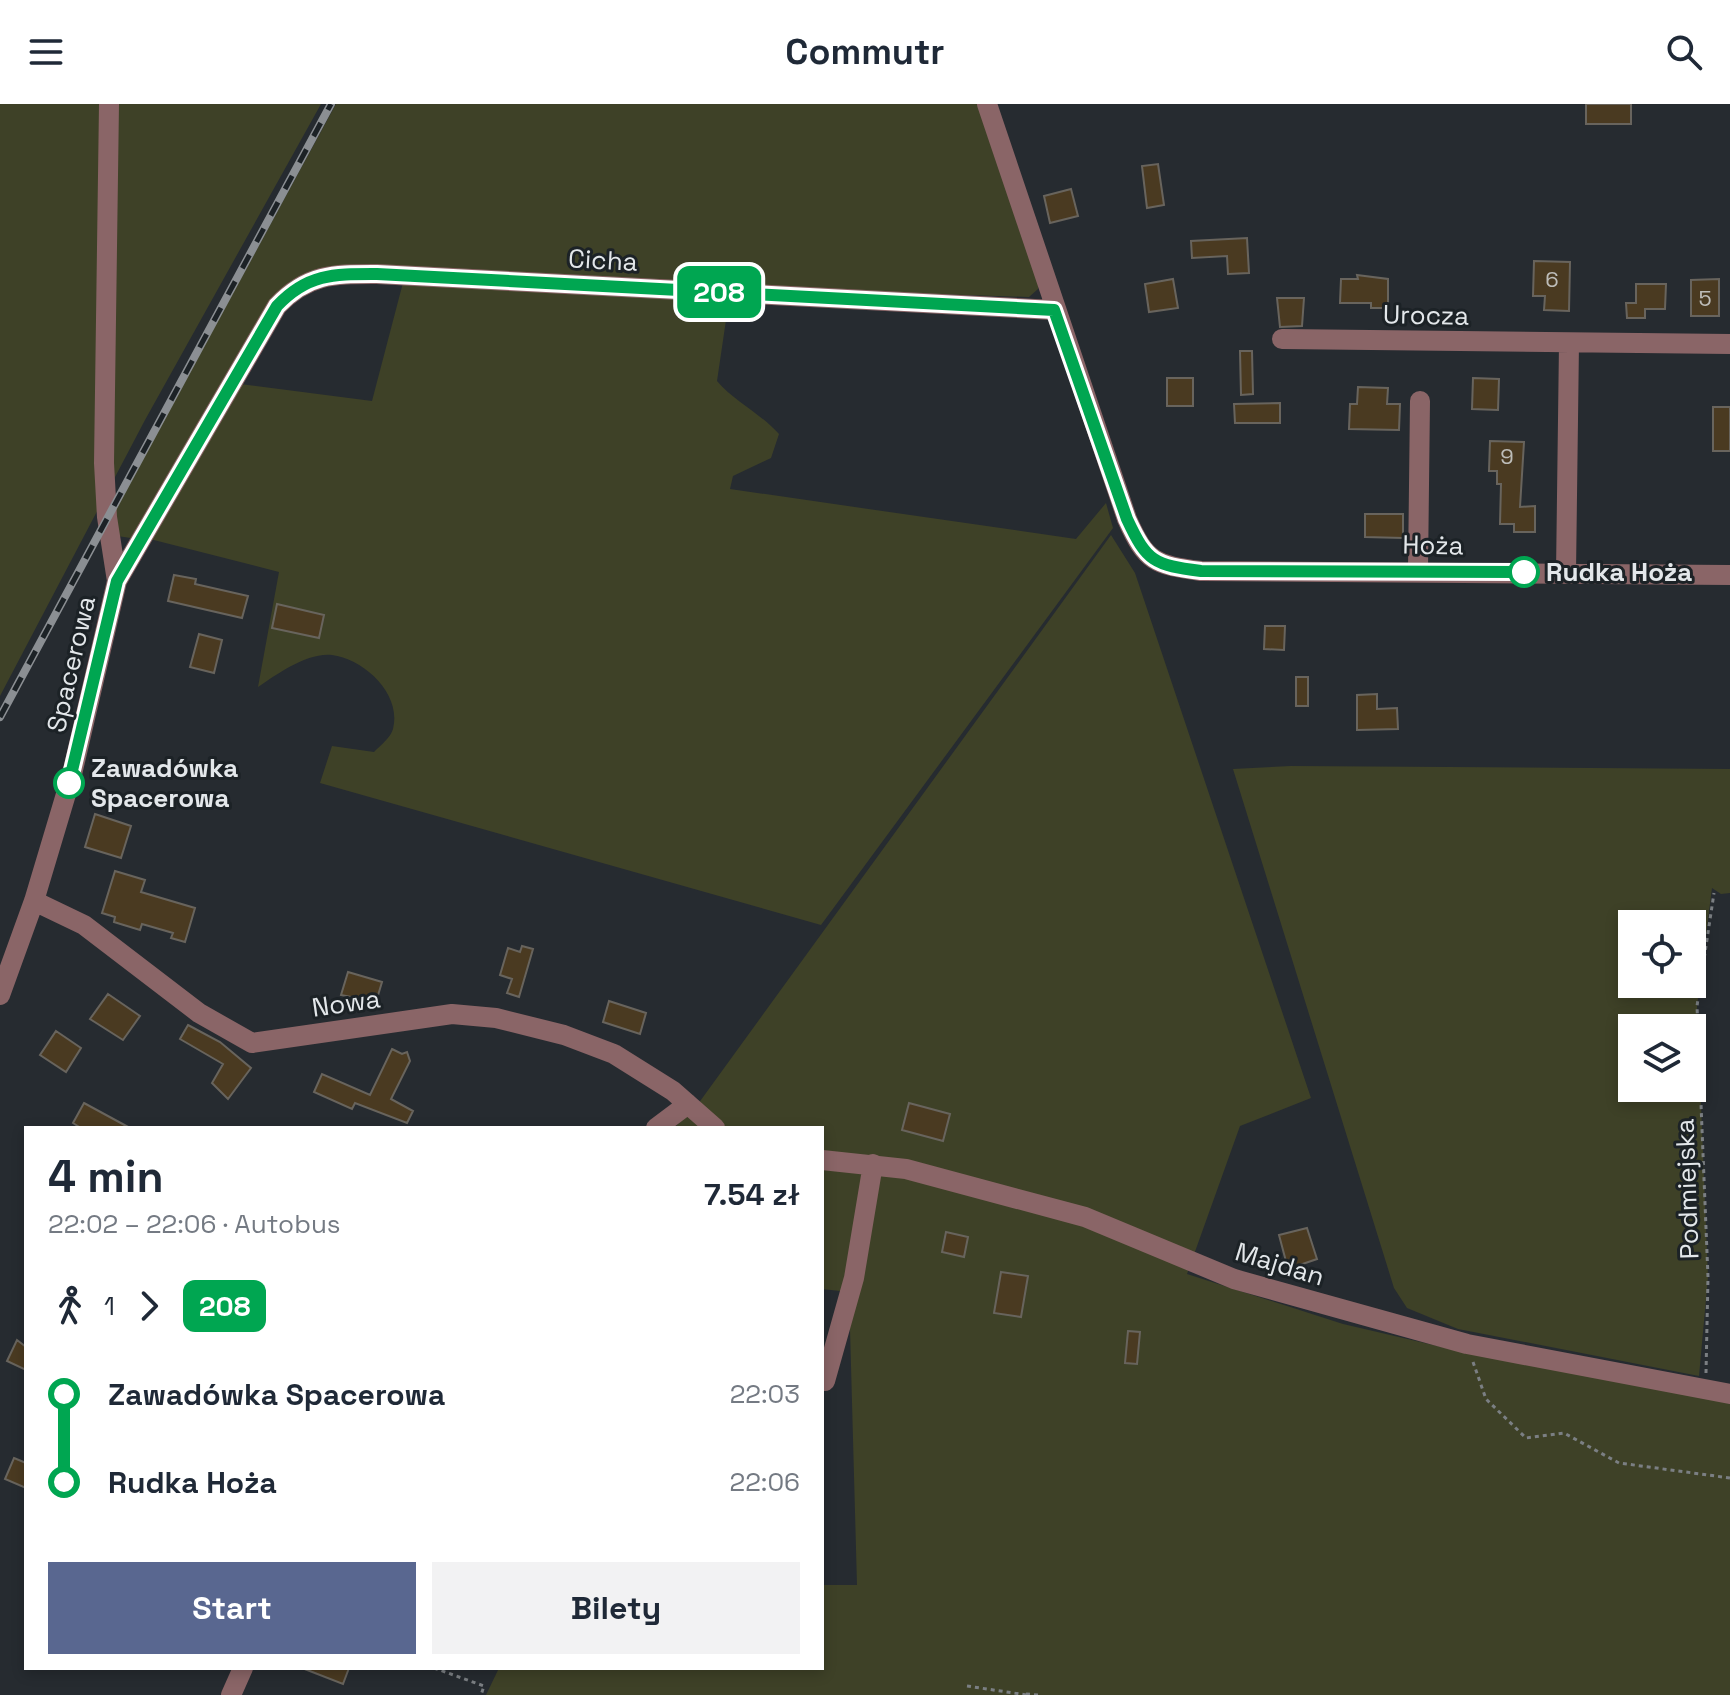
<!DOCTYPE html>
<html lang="pl">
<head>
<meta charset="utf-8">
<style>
	:root { --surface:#fff; --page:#f2f2f3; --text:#1f2937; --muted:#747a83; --accent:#596790 }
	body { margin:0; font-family:"Space Grotesk",sans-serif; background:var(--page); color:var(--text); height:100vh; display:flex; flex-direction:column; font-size:30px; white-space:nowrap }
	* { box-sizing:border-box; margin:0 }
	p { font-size:26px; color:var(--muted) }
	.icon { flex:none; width:44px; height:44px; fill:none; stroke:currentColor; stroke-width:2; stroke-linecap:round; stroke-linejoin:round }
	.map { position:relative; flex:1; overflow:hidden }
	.drawer { position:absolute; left:24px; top:1022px; width:800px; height:544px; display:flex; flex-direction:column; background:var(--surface); border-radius:0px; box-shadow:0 4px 12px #0003 }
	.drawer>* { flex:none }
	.badge { padding:0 16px; border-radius:12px; font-size:28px; line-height:52px }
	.fabs { position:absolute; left:1618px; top:806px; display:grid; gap:16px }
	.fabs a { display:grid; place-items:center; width:88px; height:88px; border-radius:0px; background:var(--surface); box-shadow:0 4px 12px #0003; font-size:40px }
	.map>.badge { position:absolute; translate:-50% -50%; box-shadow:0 0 0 4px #fff }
	.legs { display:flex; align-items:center; gap:12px; height:88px; padding:0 24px; font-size:26px }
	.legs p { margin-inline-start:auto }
	.summary { display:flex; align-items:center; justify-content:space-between; height:136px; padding:0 24px }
	h1 { font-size:44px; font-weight:700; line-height:60px }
	.button { display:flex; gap:16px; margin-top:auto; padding:16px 24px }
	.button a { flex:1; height:92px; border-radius:0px; background:var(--accent); color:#fff; font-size:32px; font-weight:700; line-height:92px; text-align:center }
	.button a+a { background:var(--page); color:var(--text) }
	ul { padding:0 24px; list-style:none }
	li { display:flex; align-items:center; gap:28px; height:88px; font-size:30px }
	li i { display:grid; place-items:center; width:12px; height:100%; margin:0 10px; background:currentColor }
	li i::after { content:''; width:20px; height:20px; margin:-10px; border:6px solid; border-radius:50%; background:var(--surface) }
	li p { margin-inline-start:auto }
	li:first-child i { background:linear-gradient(#0000 50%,currentColor 0) }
	li:last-child i { background:linear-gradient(currentColor 50%,#0000 0) }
	header { display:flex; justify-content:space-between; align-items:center; height:104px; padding:0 24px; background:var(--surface); font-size:36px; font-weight:700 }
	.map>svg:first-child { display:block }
	.green { fill:#3e4127; fill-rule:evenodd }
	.building { fill:#4a3a21; stroke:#68645d; stroke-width:2 }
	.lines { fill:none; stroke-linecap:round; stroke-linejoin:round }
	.path { stroke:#7b7f83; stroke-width:3; stroke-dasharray:4 4; stroke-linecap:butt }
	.minor { stroke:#8a6567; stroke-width:20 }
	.rail-casing { stroke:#8b8f93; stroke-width:8 }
	.rail { stroke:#1c2226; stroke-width:5; stroke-dasharray:15; stroke-linecap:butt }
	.line-1-casing { stroke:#fff; stroke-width:18 }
	.line-1 { stroke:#00a651; stroke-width:12 }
	.stop-1-dot { fill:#fff; stroke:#00a651; stroke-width:4 }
	.labels { text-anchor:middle; stroke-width:6; stroke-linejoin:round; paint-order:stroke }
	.number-label { font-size:22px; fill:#bdbcb8 }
	.street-label { font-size:26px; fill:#e3e7ea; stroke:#1c2226 }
	.stop-label { font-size:26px; font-weight:bold; fill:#e3e7ea; stroke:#1c2226; text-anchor:start }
</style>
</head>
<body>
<header><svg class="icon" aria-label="menu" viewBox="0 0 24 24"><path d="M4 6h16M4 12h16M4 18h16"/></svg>Commutr<svg class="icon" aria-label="search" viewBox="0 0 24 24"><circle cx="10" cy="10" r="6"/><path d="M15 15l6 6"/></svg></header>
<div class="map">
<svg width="1730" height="1591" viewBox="0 0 1730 1591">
	<rect width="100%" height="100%" fill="#262b30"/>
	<path class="green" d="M0,0H321L145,316L0,592Z
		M336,0H986L1039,175L1038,185L1029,193L452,174L730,189L717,277C735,298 760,309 779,330L771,354L733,372L730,385L1076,435L1106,399L1113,424L821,821L320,679L332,642L374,648C380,642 391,633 393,625C402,590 364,555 332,551C308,548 277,570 258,583L279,468L142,433L232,279L372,297L405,171C356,169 314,163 277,202L131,434L117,432L112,411Z
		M1111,431L1135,469L1311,994L1240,1022L1187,1170L1343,1220L1459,1247L1730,1296V1591H486L499,1564H822V1481H857L849,1188L822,1185V1024H674L698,1000Z
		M1291,662L1730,665V789L1721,790L1712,784L1697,902L1708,1173L1699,1272L1458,1225L1407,1204L1394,1184L1233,665ZM1632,820H1692V880H1632ZM1632,924H1692V984H1632Z"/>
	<path class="building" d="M1586,0H1631V20H1586Z
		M1158,60L1164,101L1147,104L1142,62Z
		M1071,85L1078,112L1050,119L1044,92Z
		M1247,134L1249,169L1228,170L1227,152L1192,154L1191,137Z
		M1534,157L1570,158L1569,207L1544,206L1545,192H1533Z
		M1357,171L1388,175V204H1371V199H1340L1341,175H1358Z
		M1173,175L1178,204L1149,208L1145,180Z
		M1719,175V212H1691V176Z
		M1636,180H1666L1665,205H1645V214H1627L1626,199H1636Z
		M1277,194H1304L1302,222L1280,223Z
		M1240,247H1252L1253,290L1241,291Z
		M1167,274H1193V302H1167Z
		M1473,274L1499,275L1498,306L1472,305Z
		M1358,283L1388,284L1387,300H1400L1399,326L1349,325L1350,300H1357Z
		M1280,299V319H1235L1234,300Z
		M1713,303H1730V347H1713Z
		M1490,337L1524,338L1520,403L1535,402V428H1514V420H1500L1501,380H1497V367H1489Z
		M1365,410H1403V434L1365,433Z
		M174,471L196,475L195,480L248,492L242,514L168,497Z
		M277,500L324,511L319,534L272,524Z
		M1265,522H1285L1284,546L1264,545Z
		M199,530L222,536L214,569L190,563Z
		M1296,573H1308V602H1296Z
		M1377,590V605L1397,604L1398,625L1357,626V591Z
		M95,710L131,722L121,754L85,743Z
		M115,767L145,776L141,788L195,804L185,838L171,834L173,829L142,820L140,826L114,818L115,813L102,809Z
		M522,842L533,845L519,893L507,889L512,875L500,871L508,844L520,848Z
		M348,868L382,878L376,898L341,891Z
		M108,890L140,912L123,936L90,915Z
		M609,897L646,909L640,930L603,918Z
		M188,921L220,938L251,964L228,995L212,979L223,960L180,935Z
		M56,927L81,944L66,968L40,951Z
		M392,945L402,950L407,948L410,957L391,995L413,1007L407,1019L355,999L352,1005L314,988L322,970L370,991Z
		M84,999L130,1024H81L73,1019Z
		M909,999L950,1010L943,1037L902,1026Z
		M1307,1124L1317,1155L1288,1165L1279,1131Z
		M946,1128L968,1133L964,1153L942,1148Z
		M1001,1168L1028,1172L1021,1213L994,1209Z
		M1128,1227L1140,1228L1137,1260L1125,1259Z
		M17,1236L26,1243V1266L7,1257Z
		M14,1354L26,1359V1384L5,1375Z
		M302,1564H349L343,1580Z"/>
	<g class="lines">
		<path class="path" d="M1473,1258L1486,1295L1526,1334L1564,1329L1619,1359L1730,1374
			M1706,1269L1708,1173L1697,902L1714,789
			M434,1564L484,1582L481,1591
			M967,1582L1027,1591
			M1026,1590L1038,1591"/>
		<path class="minor" d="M109,0L104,359L107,413L117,477
			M987,0L1127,415C1146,458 1155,461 1201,467L1730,471
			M1282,235L1730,240
			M1418,466L1420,297
			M1566,469L1569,239
			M34,797L84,821L199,909L252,939L452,910L496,914L564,931L614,950L673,987L715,1024
			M0,891L34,797L72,670L117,477L277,202C308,169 335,170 377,170L1054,206
			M656,1024L688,1000
			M822,1056L906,1065L1085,1113L1234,1175L1467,1240L1730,1290
			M825,1277L854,1174L873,1060
			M231,1591L243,1564"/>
		<defs>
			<path id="rail" d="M0,613L331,0"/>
		</defs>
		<use href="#rail" class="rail-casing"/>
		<use href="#rail" class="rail"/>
	</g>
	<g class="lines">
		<defs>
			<path id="line-1" d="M69,679L117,477L277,202C308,169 335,170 377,170L1054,206L1127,415C1147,458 1154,461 1201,467L1524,468"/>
		</defs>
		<use href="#line-1" class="line-1-casing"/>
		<use href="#line-1" class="line-1"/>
	</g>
	<g class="stop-1-dot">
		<circle cx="1524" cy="468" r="14"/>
		<circle cx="69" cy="679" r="14"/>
	</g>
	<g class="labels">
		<g class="number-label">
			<text x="1552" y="183">6</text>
			<text x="1705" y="202">5</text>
			<text x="1507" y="360">9</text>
		</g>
		<g class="street-label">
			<text transform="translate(603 156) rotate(3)" y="9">Cicha</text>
			<text transform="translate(1426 211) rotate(1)" y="9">Urocza</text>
			<text transform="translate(1433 441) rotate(1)" y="9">Hoża</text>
			<text transform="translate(71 560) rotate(-77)" y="9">Spacerowa</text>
			<text transform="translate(346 899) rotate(-8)" y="9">Nowa</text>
			<text transform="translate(1687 1085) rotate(-92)" y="9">Podmiejska</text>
			<text transform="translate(1280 1160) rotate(17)" y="9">Majdan</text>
		</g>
		<g class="stop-label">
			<text x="1546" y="477">Rudka Hoża</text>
			<text x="91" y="673">Zawadówka<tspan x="91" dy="30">Spacerowa</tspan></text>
		</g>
	</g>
</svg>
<div class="fabs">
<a><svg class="icon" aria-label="locate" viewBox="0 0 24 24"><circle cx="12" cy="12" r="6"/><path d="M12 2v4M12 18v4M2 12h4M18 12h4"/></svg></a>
<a><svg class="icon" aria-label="layers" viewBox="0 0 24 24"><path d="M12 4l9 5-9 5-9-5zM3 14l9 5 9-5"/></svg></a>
</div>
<b class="badge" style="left:719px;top:188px;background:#00a651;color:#fff">208</b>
<section class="drawer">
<div class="summary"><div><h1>4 min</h1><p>22:02 – 22:06 · Autobus</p></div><b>7.54 zł</b></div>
<div class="legs"><svg class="icon" aria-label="walk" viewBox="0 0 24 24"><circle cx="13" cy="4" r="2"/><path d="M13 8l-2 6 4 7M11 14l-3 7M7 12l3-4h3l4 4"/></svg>1<svg class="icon" aria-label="forward" viewBox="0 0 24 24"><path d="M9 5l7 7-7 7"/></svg><b class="badge" style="background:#00a651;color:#fff">208</b></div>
<ul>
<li><i style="color:#00a651"></i><b>Zawadówka Spacerowa</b><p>22:03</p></li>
<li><i style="color:#00a651"></i><b>Rudka Hoża</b><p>22:06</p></li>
</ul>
<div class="button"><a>Start</a><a>Bilety</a></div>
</section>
</div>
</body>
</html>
